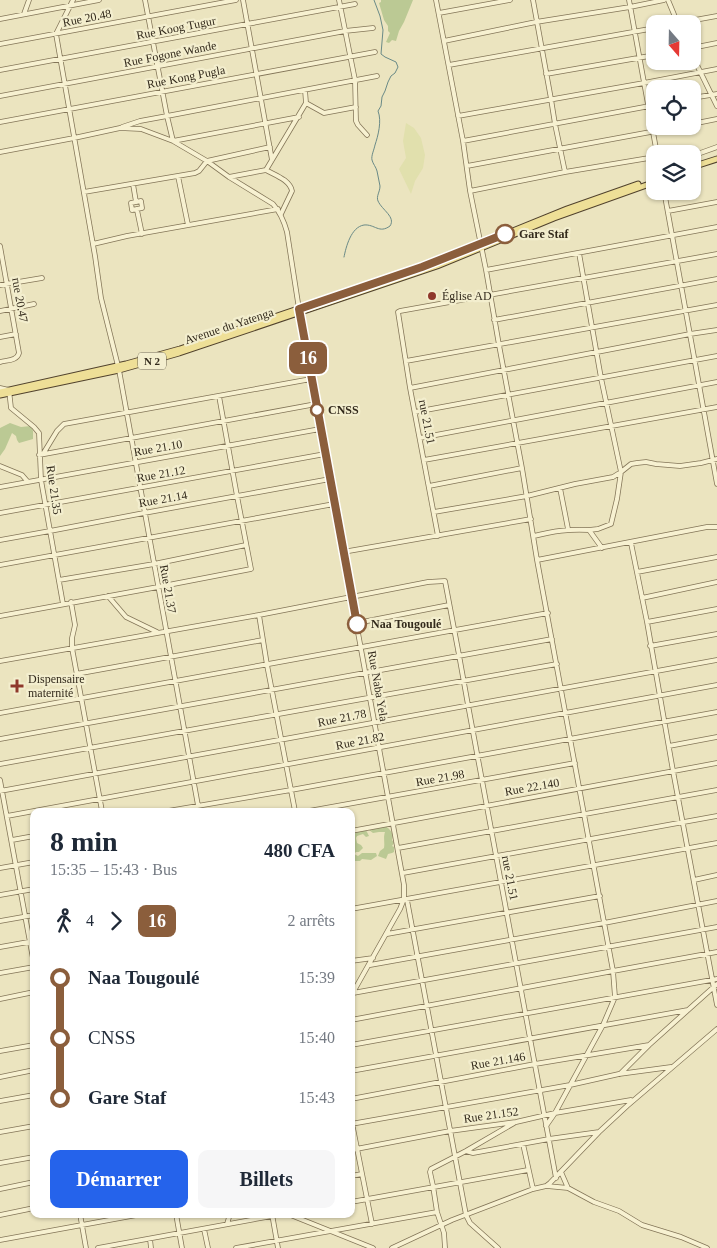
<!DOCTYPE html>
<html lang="fr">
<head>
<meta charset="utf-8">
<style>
	:root { --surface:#fff; --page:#f6f6f7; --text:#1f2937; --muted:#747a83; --accent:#2563eb }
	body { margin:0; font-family:"Times New Roman",serif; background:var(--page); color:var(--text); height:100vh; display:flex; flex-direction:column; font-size:19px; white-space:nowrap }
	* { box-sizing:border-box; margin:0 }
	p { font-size:16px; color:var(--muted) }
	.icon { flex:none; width:28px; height:28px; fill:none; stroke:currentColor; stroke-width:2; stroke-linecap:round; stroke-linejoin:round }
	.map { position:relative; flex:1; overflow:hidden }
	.details { position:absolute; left:30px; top:808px; width:325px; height:410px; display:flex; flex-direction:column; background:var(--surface); border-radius:10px; box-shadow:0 1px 4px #0004 }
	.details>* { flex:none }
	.badge { padding:0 10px; border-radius:8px; font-size:18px; line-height:32px }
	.needle { width:32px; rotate:160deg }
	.fabs { position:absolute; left:646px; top:15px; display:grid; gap:10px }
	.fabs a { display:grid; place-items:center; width:55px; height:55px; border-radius:10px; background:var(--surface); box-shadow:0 1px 4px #0004; font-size:25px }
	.map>.badge { position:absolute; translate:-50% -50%; box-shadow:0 0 0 2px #fff }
	.legs { display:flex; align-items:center; gap:8px; height:55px; padding:0 20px; font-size:16px }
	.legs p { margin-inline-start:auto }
	.overview { display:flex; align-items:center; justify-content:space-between; height:85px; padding:0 20px }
	h1 { font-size:28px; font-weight:800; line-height:38px }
	.button { display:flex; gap:10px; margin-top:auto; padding:10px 20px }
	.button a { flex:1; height:58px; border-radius:10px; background:var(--accent); color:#fff; font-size:20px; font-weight:800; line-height:58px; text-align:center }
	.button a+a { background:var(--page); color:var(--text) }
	ul { padding:0 20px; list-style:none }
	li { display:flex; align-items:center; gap:18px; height:60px; font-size:19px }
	li i { display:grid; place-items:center; width:8px; height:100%; margin:0 6px; background:currentColor }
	li i::after { content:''; width:12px; height:12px; margin:-6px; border:4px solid; border-radius:50%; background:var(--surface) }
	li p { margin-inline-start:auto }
	li:first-child i { background:linear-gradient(#0000 50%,currentColor 0) }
	li:last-child i { background:linear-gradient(currentColor 50%,#0000 0) }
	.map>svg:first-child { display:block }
	.farmland { fill:#e1e0ad }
	.green { fill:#bbc994 }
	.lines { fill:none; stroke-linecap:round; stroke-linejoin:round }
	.stream { stroke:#6a8a87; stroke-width:1 }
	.minor-casing { stroke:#837558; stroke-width:5.5 }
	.major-casing { stroke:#51422d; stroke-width:7 }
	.minor { stroke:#f7f1d1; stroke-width:4 }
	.major { stroke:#eedf97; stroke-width:5 }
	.line-1-casing { stroke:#fff; stroke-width:11 }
	.line-1 { stroke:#8b5e3c; stroke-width:8 }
	.stop-1-dot { fill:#fff; stroke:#8b5e3c; stroke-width:2.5 }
	.poi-dot { fill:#8f382b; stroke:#f3eece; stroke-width:2 }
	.labels { text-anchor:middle; stroke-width:4.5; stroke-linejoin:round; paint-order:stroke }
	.shield { fill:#f3eece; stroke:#6d6551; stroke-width:1 }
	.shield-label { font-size:11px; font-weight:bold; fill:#332a1c }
	.street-label { font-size:12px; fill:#332a1c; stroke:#f3eece }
	.stop-label { font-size:12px; font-weight:bold; fill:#332a1c; stroke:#f3eece; text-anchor:start }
	.poi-label { font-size:12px; fill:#332a1c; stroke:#f3eece; text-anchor:start }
</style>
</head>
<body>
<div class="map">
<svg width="717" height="1248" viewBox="0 0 717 1248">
	<rect width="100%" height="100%" fill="#ebe4bf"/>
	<path class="farmland" d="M406,123L414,128L421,138L425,155L423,168L415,181L411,194L399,169L406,158L403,141Z"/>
	<path class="green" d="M381,0H413L404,22L399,31L396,41L392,40L389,43L386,42L390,33L388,31V26L384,20L379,3L381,2Z
		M10,423L21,427L31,426L33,431V439L19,443L17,440L16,436L12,433L5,449L0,456V428Z
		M384,825C390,829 394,833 392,840L394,843L392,846L394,847V852L392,853L388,854L386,859L378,856L380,851L384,848C385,842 383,838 385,832H379L373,833L369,830L373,827Z
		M366,830L369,836L366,837L363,834L357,836L356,838L357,843L361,845L363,848L359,852H356L354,854L358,856L362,853H376L377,856L371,860L362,859L360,861H351V831Z"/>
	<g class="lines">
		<path class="stream" d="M344,257C346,247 351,227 364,225C375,224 379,234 390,226C396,217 382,210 378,201C376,196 380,192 380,186C379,181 378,176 377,171C376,167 373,164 372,160C371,156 374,150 375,145C378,136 382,121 378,111L381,106L382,97L385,91L388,82L391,76L395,73L398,67L396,62L385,57L381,54L383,30L380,16L374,0"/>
		<defs>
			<path id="minor" d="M73,0L56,34L95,256L101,298L119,370L199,811
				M145,0L167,116L173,141L299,117
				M243,0L272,160
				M339,0L355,80L356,121L358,125L367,135
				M436,0L463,141L470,191L486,270L499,345L522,468L537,560L613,971L615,997L603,1025L555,1113L546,1126
				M533,0L551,99L555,124L565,172L655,157
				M629,0L657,154
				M668,0L678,24
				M439,13L510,0
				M24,14L29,0
				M0,19L99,0
				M673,24L717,16
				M444,41L536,22L630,7L664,0
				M0,44L236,0
				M692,48L717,43
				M692,55L717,106
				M449,65L655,28
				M0,70L355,4
				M546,74L655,55
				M0,96L345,31L373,28
				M692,98L717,94
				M306,103L324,113L356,107
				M458,116L644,83L717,69
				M0,122L375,52
				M692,124L717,119
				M122,127L140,121L167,116L377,76
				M463,141L655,105
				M0,152L74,138L120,128L141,129L173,141L207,161L229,177L273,204C280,212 284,221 287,232L299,309L404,885V899L400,909L351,996
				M692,156L717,147
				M467,166L683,126
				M266,170L306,103L305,90
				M178,176L188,225
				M229,177L266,170C275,175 290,180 292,191L281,214
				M133,184L136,202
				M470,191L565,172
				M664,191L717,484
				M84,192L195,173L199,171L207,161L270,147
				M141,201L142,208L132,210L131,203Z
				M137,210L142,234
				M668,211L717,202
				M93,244L127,236L278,209
				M0,246L19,353C17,361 7,360 0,362
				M579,253L601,378L621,472L617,499L611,524L598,529L589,530
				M486,270L717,227
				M0,285L42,278
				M0,311L34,304
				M494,320L717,279
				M0,337L16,334
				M406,361L717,305
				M0,388L9,390L11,408L34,427L39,433L41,480L63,604
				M410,388L690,334L717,330
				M415,412L717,356
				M420,438L717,382
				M43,454L57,431L64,424L311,379
				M39,455L316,404
				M424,460L717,407
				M0,466L22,475L28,482
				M429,486L522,468
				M0,487L320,429
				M560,488L568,529
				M434,512L527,496L575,484L613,477L621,472L631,464L637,463L646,462L656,464L680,466L701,463L717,459
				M0,513L325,454
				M438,536L410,388L398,312L400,311L717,254
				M534,536C554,531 568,529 589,530L602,548
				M0,540L50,531L144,513L330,479
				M631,543L647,622L673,771L717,1005
				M343,552L531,519
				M537,560L707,527H717
				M0,565L334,504
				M637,572L717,557
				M59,580L154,564L246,545
				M108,596L126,617L157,632
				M642,598L717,582
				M71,602L75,625L72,638V648L102,811
				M259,615L267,665L295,811
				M0,616L158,587L251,569L237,496L219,396
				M647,622L717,609
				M357,623L449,605
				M650,646L717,634
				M0,661L259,615L428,582L445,581L459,655L468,705L556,1178
				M76,674L263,640
				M0,713L548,613
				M0,739L552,639
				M669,746L717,737
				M0,764L557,664
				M0,780L34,964
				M0,791L717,660
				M168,811L291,790L717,712
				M309,811L575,763
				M7,816L717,685
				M351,831L717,763
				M12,840L34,836
				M398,848L717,790
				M0,868L34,862
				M403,873L717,816
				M694,880L717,875
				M0,895L34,889
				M407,900L466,1215L470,1223L498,1248
				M351,909L717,843
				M0,921L34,915
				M387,934L600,896
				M0,947L34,941
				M351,961L373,958
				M370,965L604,923L717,901
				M0,973L34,967
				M353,993L717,927
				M0,999L34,992
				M351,1020L613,971L717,952
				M351,1045L717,979
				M0,1051L34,1045
				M351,1071L688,1010
				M620,1074L649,1045L717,984
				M0,1077L34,1070
				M351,1099L535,1064L649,1045
				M0,1101L34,1095
				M351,1118L372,1224
				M351,1124L570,1085L619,1074L671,1067
				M0,1132L34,1126
				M523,1144L533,1189
				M351,1150L450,1131L516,1122L555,1113L631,1100
				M466,1151L473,1153L549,1139L599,1132
				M0,1163L34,1157
				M561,1172L568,1188
				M351,1176L362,1174
				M547,1186L568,1188L594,1202L619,1211L642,1225L681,1237L707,1248
				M0,1189L34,1182
				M351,1202L528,1170
				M80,1214L86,1248
				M176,1214L182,1248
				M272,1214L278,1248
				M288,1214L373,1248
				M0,1215L34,1208
				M227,1224L230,1214
				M204,1229L208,1248
				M150,1239L151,1248
				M0,1240L142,1214
				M98,1248L272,1216
				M236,1248L437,1212
				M392,1248L452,1220L533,1189L546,1186L550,1183L599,1132L627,1106L717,1029
				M445,1248L444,1233L437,1212L433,1186L430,1172L431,1169L466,1151L514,1123"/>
			<path id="major" d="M692,167L717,159
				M508,233L567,209L638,184
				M0,392L126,364L180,349L410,271L459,253L500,236
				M0,395L119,370L179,353L437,266L554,218L655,182"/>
		</defs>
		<use href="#minor" class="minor-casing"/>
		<use href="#major" class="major-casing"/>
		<use href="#minor" class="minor"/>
		<use href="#major" class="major"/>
	</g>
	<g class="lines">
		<defs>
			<path id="line-1" d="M357,624L299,309L422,267L505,234"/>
		</defs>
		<use href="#line-1" class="line-1-casing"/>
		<use href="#line-1" class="line-1"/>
	</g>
	<g class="stop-1-dot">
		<circle cx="505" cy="234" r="9"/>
		<circle cx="317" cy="410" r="6"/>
		<circle cx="357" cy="624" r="9"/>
	</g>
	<g class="poi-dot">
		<circle cx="432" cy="296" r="5"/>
		<path d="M14.5 678.5h5v5h5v5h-5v5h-5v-5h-5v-5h5z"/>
	</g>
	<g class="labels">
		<rect class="shield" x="138" y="352.5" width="28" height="17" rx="4"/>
		<g class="shield-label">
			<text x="152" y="365">N 2</text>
		</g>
		<g class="street-label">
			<text transform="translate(87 18) rotate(-11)" y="4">Rue 20.48</text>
			<text transform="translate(176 28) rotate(-11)" y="4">Rue Koog Tugur</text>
			<text transform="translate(170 54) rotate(-11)" y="4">Rue Fogone Wande</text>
			<text transform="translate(186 77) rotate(-11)" y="4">Rue Kong Pugla</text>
			<text transform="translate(20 300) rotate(80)" y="4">rue 20.47</text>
			<text transform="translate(229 326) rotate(-18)" y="4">Avenue du Yatenga</text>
			<text transform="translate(427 422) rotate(79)" y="4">rue 21.51</text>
			<text transform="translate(158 448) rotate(-10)" y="4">Rue 21.10</text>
			<text transform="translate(161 474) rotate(-10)" y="4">Rue 21.12</text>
			<text transform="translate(54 490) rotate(82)" y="4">Rue 21.35</text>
			<text transform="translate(163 499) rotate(-10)" y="4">Rue 21.14</text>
			<text transform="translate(168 589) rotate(80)" y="4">Rue 21.37</text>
			<text transform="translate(378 686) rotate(80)" y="4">Rue Naba Yela</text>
			<text transform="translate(342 718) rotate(-11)" y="4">Rue 21.78</text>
			<text transform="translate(360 741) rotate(-11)" y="4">Rue 21.82</text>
			<text transform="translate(440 778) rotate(-10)" y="4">Rue 21.98</text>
			<text transform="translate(532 787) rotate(-10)" y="4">Rue 22.140</text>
			<text transform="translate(510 878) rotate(79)" y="4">rue 21.51</text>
			<text transform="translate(498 1061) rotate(-10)" y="4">Rue 21.146</text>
			<text transform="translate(491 1115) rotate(-8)" y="4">Rue 21.152</text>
		</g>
		<g class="stop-label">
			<text x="519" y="238">Gare Staf</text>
			<text x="328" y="414">CNSS</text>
			<text x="371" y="628">Naa Tougoulé</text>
		</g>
		<g class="poi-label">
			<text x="442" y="300">Église AD</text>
			<text x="28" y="683">Dispensaire<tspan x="28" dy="14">maternité</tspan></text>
		</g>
	</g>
</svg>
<div class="fabs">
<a><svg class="needle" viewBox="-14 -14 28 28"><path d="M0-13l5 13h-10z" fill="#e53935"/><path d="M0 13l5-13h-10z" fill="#747a83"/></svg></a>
<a><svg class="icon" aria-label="locate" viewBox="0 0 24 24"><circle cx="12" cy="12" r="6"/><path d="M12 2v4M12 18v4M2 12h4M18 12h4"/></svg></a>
<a><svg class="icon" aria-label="layers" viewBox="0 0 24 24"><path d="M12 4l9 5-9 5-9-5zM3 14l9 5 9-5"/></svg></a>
</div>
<b class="badge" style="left:308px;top:358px;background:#8b5e3c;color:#fff">16</b>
<section class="details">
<div class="overview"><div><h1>8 min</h1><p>15:35 – 15:43 · Bus</p></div><b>480 CFA</b></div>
<div class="legs"><svg class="icon" aria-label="walk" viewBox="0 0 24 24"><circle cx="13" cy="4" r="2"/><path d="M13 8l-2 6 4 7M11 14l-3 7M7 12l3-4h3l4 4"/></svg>4<svg class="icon" aria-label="forward" viewBox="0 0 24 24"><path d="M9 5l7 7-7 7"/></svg><b class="badge" style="background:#8b5e3c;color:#fff">16</b><p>2 arrêts</p></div>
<ul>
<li><i style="color:#8b5e3c"></i><b>Naa Tougoulé</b><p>15:39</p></li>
<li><i style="color:#8b5e3c"></i><span>CNSS</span><p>15:40</p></li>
<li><i style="color:#8b5e3c"></i><b>Gare Staf</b><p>15:43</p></li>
</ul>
<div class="button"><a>Démarrer</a><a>Billets</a></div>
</section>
</div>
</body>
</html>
